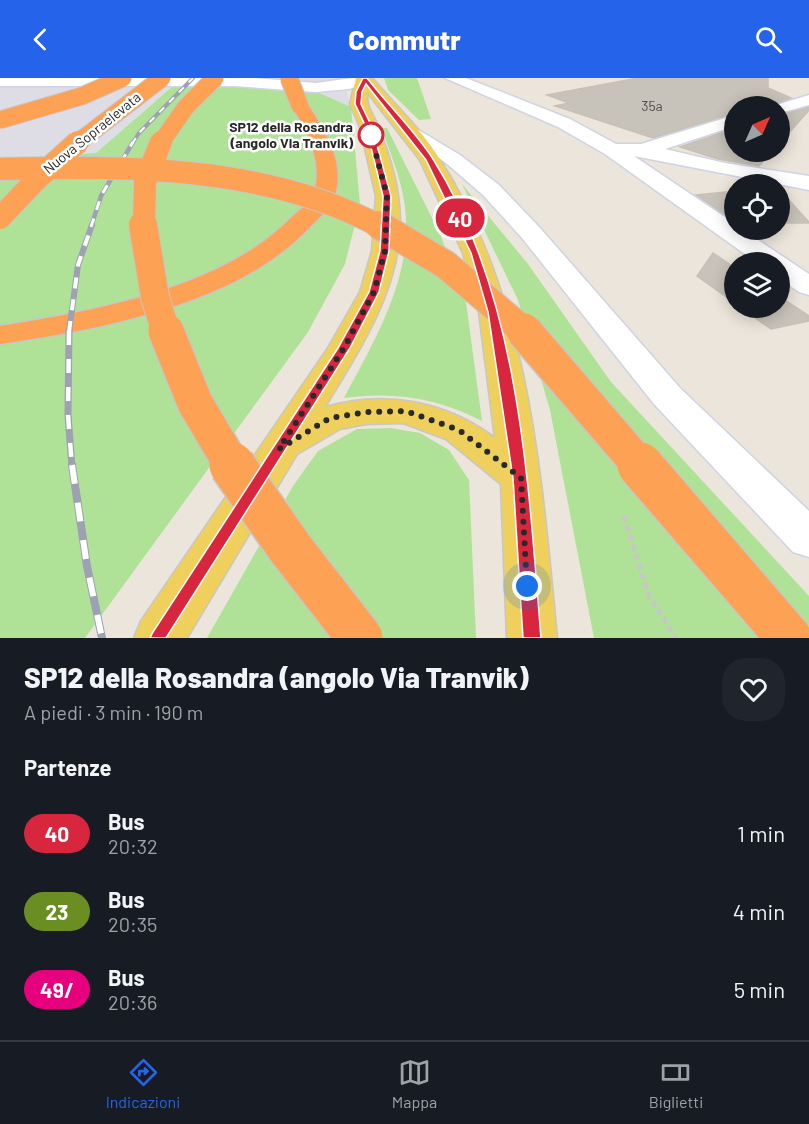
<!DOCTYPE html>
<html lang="it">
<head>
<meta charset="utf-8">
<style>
	:root { --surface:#171b24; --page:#20242c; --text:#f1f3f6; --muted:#9ea1a6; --line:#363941; --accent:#2563eb }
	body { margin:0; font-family:Barlow,sans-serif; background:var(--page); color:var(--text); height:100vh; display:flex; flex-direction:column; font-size:22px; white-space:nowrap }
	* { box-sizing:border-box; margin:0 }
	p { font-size:20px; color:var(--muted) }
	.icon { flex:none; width:33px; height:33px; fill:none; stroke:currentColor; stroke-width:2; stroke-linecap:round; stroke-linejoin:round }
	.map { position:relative; height:560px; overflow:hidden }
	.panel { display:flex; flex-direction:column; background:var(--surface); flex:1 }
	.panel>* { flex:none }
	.badge { padding:0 12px; border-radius:20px; font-size:21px; line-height:39px }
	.needle { width:39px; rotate:45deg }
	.tools { position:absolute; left:724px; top:18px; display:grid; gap:12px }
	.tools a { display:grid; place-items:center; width:66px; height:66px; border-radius:50%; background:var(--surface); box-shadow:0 3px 15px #0003; font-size:30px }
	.you { position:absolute; width:30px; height:30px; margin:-15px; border:4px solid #fff; border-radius:50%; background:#1a73e8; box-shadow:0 0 0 9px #1a73e833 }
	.map>.badge { position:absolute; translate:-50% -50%; box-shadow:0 0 0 3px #fff }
	h2 { padding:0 24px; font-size:22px; line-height:54px }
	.round { display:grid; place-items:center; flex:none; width:63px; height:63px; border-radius:24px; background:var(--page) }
	.overview { display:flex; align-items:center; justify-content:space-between; height:102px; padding:0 24px }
	h1 { font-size:28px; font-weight:800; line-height:45px }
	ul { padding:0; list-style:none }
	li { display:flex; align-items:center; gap:18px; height:78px; padding:0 24px }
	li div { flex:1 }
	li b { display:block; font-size:22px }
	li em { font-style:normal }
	li .badge { min-width:66px; font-weight:700; text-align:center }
	header { display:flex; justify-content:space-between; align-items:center; height:78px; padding:0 24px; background:var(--accent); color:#fff; font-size:27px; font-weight:800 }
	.dock { display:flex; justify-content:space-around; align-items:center; height:84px; border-top:2px solid var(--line); background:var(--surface); font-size:16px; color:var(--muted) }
	.dock a { display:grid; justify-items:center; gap:3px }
	.dock .current { color:var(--accent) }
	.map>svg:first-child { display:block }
	.industrial { fill:#dedce4 }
	.green { fill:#afe297 }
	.building { fill:#c7c3ba; stroke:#c7c1b5; stroke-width:1.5 }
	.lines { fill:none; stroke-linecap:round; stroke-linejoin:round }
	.minor-casing { stroke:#d0d3e2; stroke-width:3 }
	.major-casing { stroke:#c7c7c7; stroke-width:3 }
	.highway-casing { stroke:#c7c7c7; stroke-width:3 }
	.path { stroke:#c7c7c7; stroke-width:5; stroke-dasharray:6 4; stroke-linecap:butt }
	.minor { fill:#fff; fill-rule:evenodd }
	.major { fill:#efd05c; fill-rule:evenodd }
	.highway { fill:#fda154; fill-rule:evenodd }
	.rail-far4-casing { stroke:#9ea0b3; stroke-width:4 }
	.rail-far3-casing { stroke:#9ea0b3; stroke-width:4.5 }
	.rail-far2-casing { stroke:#9ea0b3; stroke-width:6 }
	.rail-far1-casing { stroke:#9ea0b3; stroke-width:7 }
	.rail-casing { stroke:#9ea0b3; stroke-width:8 }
	.rail-far4 { stroke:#fff; stroke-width:2; stroke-dasharray:7; stroke-linecap:butt }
	.rail-far3 { stroke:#fff; stroke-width:3; stroke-dasharray:9; stroke-linecap:butt }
	.rail-far2 { stroke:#fff; stroke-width:4; stroke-dasharray:11; stroke-linecap:butt }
	.rail-far1 { stroke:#fff; stroke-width:4.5; stroke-dasharray:14; stroke-linecap:butt }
	.rail { stroke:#fff; stroke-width:6; stroke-dasharray:19; stroke-linecap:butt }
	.highway-bridge-far4-casing { stroke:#c7c7c7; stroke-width:19; stroke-linecap:butt }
	.highway-bridge-far3-casing { stroke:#c7c7c7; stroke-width:24; stroke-linecap:butt }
	.highway-bridge-far2-casing { stroke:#c7c7c7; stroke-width:30; stroke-linecap:butt }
	.highway-bridge-far1-casing { stroke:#c7c7c7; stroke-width:38; stroke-linecap:butt }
	.highway-bridge-casing { stroke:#c7c7c7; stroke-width:48; stroke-linecap:butt }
	.highway-bridge-far4 { stroke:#fda154; stroke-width:17 }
	.highway-bridge-far3 { stroke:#fda154; stroke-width:22 }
	.highway-bridge-far2 { stroke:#fda154; stroke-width:28 }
	.highway-bridge-far1 { stroke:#fda154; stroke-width:35 }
	.highway-bridge { stroke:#fda154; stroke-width:45 }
	.line { fill:#d7263d; stroke:#fff; stroke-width:1.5 }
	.walk { stroke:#292929; stroke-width:6; stroke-dasharray:0 10.8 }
	.stop-dot { fill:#fff; stroke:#d7263d; stroke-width:3 }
	.labels { text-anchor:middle; stroke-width:5; stroke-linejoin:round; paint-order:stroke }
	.number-label { font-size:14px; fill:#50504d }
	.far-stop-label { font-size:14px; font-weight:bold; fill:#292929; stroke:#fff; text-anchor:end }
	.far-street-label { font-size:14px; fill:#292929; stroke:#fff }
</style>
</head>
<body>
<header><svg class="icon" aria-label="back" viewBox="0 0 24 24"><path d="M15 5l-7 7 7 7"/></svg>Commutr<svg class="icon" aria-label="search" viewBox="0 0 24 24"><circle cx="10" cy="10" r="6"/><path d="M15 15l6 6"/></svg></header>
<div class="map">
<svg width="809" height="560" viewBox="0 0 809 560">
	<rect width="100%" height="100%" fill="#ebe5db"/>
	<path class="industrial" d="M0,0H342L351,29L317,14L155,23L96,75L0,81Z"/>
	<path class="green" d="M384,0H417L431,41L419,42L388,12Z
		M229,7L317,14L351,29L360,126L345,186L308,254L85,560H0V81L96,75L173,8Z
		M382,50H387L440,156L466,224L482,343C438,320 393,313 344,320C379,254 421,186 401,108C396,88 388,69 382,50Z
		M462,106L528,186L611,304L809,518V560H594L550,332L518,222Z
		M391,350L420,355L449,372L469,402L476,560H207L293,408L318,373L357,351Z"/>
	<path class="building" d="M638,0H768V10L791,20L771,28H735V35L653,60L555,28L569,25L547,17Z
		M809,29V32L780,65V37Z
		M735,50V74H772L759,88L718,81L680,69Z
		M780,112L809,144V145H780Z
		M735,113V143L696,117Z
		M713,175L735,190V225L697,198Z
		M780,219L809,238V243L771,251L741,230H780Z"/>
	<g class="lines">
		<defs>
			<path id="minor" d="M0,0H254L316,5L352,0L373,1L370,4L349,11L316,14L234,8H0Z
				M445,0H466L570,41L616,66H641L735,37V48L665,71L725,85L809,98V112L634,78L735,146V152H743L809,196V217L799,214L780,201V184H756L605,76L558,49Z
				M809,17V27L780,35V28H773Z
				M407,45L460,77L499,107L540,150L680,310L809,433V479L793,474L654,326L522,160L483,117L446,85L401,54L398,50Z"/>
			<path id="major" d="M356,0H372C394,26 421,51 439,80C530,222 541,397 557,560H507L501,406L446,361L403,345L366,346L340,351L297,376L187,560H134L141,543L328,270L360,214L372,173L376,118L360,49L350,26ZM367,14L420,82L463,175L479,234L495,360C445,323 385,312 325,329C364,264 410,197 398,118C395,96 386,68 378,48C372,35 366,28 367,14Z"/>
			<path id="highway" d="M300,23L306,24C324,51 345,83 335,117C331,129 319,140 310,149C237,227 100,251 0,266V248C94,233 220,211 290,141C297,134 308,127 312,118C326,88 307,53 292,28Z"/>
		</defs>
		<use href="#minor" class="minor-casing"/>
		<use href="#major" class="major-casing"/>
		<use href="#highway" class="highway-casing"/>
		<path class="path" d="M624,438L649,518L676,560"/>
		<use href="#minor" class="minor"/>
		<use href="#major" class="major"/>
		<use href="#highway" class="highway"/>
		<defs>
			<path id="rail-far4" d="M132,66L139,55L193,0"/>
			<path id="rail-far3" d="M91,149L101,118L133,64"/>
			<path id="rail-far2" d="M69,254L78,187L92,147"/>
			<path id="rail-far1" d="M69,253L68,337L72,389"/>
			<path id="rail" d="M72,387L87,488L102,560"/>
		</defs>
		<use href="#rail-far4" class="rail-far4-casing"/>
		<use href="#rail-far3" class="rail-far3-casing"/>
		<use href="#rail-far2" class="rail-far2-casing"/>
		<use href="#rail-far1" class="rail-far1-casing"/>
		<use href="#rail" class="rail-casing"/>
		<use href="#rail-far4" class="rail-far4"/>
		<use href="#rail-far3" class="rail-far3"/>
		<use href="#rail-far2" class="rail-far2"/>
		<use href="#rail-far1" class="rail-far1"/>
		<use href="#rail" class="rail"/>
		<defs>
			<path id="highway-bridge-far4" d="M289,0L300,28
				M0,42L82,18L123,0
				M76,66L162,0
				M160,66L186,29L215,0"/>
			<path id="highway-bridge-far3" d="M0,91C126,88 267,87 381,149
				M0,140L37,101L78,64
				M144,149L145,104L161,64"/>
			<path id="highway-bridge-far2" d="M143,147L155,219L166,254
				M379,147L446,187L525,254"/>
			<path id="highway-bridge-far1" d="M166,253L195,325L233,389
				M524,253L641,389"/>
			<path id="highway-bridge" d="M232,387L290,470L360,560
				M640,387L789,560"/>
		</defs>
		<use href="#highway-bridge-far4" class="highway-bridge-far4-casing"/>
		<use href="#highway-bridge-far3" class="highway-bridge-far3-casing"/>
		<use href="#highway-bridge-far2" class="highway-bridge-far2-casing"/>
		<use href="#highway-bridge-far1" class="highway-bridge-far1-casing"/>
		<use href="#highway-bridge" class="highway-bridge-casing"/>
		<use href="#highway-bridge-far4" class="highway-bridge-far4"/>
		<use href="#highway-bridge-far3" class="highway-bridge-far3"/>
		<use href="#highway-bridge-far2" class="highway-bridge-far2"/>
		<use href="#highway-bridge-far1" class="highway-bridge-far1"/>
		<use href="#highway-bridge" class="highway-bridge"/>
	</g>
	<path class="line" d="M363,0H367C388,27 415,53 433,81C520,219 528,402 541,560H523L513,400L488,234L471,175L426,82L366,6L362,14L361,26L372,49L391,118L389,173L379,214L350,270L166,560H150L153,554L338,270L369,214L380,173L383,118L366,49L355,26L356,14Z"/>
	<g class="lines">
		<path class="walk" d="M371,57L387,118L385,173L374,214L344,270L279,371L330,340L366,334L406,333L459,352L521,400L527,508"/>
	</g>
	<circle class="stop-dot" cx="371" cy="57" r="12"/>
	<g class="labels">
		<g class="number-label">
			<text x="652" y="33">35a</text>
		</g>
		<g class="far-stop-label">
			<text x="353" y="54">SP12 della Rosandra<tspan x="353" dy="16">(angolo Via Tranvik)</tspan></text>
		</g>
		<g class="far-street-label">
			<text transform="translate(92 55) rotate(-39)" y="5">Nuova Sopraelevata</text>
		</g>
	</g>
</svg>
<div class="tools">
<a><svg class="needle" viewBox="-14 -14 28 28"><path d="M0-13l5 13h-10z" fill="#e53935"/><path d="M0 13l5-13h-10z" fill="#9ea1a6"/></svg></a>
<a><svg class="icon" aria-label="locate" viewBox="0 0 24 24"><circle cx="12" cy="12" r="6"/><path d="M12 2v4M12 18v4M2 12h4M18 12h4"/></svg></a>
<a><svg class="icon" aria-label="layers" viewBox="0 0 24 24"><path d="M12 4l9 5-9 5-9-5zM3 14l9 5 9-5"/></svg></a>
</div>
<div class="you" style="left:527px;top:508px"></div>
<b class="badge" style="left:460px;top:140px;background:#d7263d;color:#fff">40</b>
</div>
<section class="panel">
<div class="overview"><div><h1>SP12 della Rosandra (angolo Via Tranvik)</h1><p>A piedi · 3 min · 190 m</p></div><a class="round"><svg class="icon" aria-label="heart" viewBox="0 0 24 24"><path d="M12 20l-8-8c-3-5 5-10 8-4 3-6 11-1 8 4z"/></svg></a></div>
<h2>Partenze</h2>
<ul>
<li><span class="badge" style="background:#d7263d;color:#fff">40</span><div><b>Bus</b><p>20:32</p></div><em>1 min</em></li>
<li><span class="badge" style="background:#6b8e23;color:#fff">23</span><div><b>Bus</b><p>20:35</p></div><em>4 min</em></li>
<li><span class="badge" style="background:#e6007e;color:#fff">49/</span><div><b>Bus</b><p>20:36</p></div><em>5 min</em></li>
</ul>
</section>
<nav class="dock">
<a class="current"><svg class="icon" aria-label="directions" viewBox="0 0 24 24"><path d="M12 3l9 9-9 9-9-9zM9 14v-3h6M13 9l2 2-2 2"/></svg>Indicazioni</a>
<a><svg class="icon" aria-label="map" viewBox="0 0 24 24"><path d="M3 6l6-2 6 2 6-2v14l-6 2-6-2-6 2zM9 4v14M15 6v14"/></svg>Mappa</a>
<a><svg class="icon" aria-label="tickets" viewBox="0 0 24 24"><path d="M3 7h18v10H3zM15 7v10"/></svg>Biglietti</a>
</nav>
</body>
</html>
